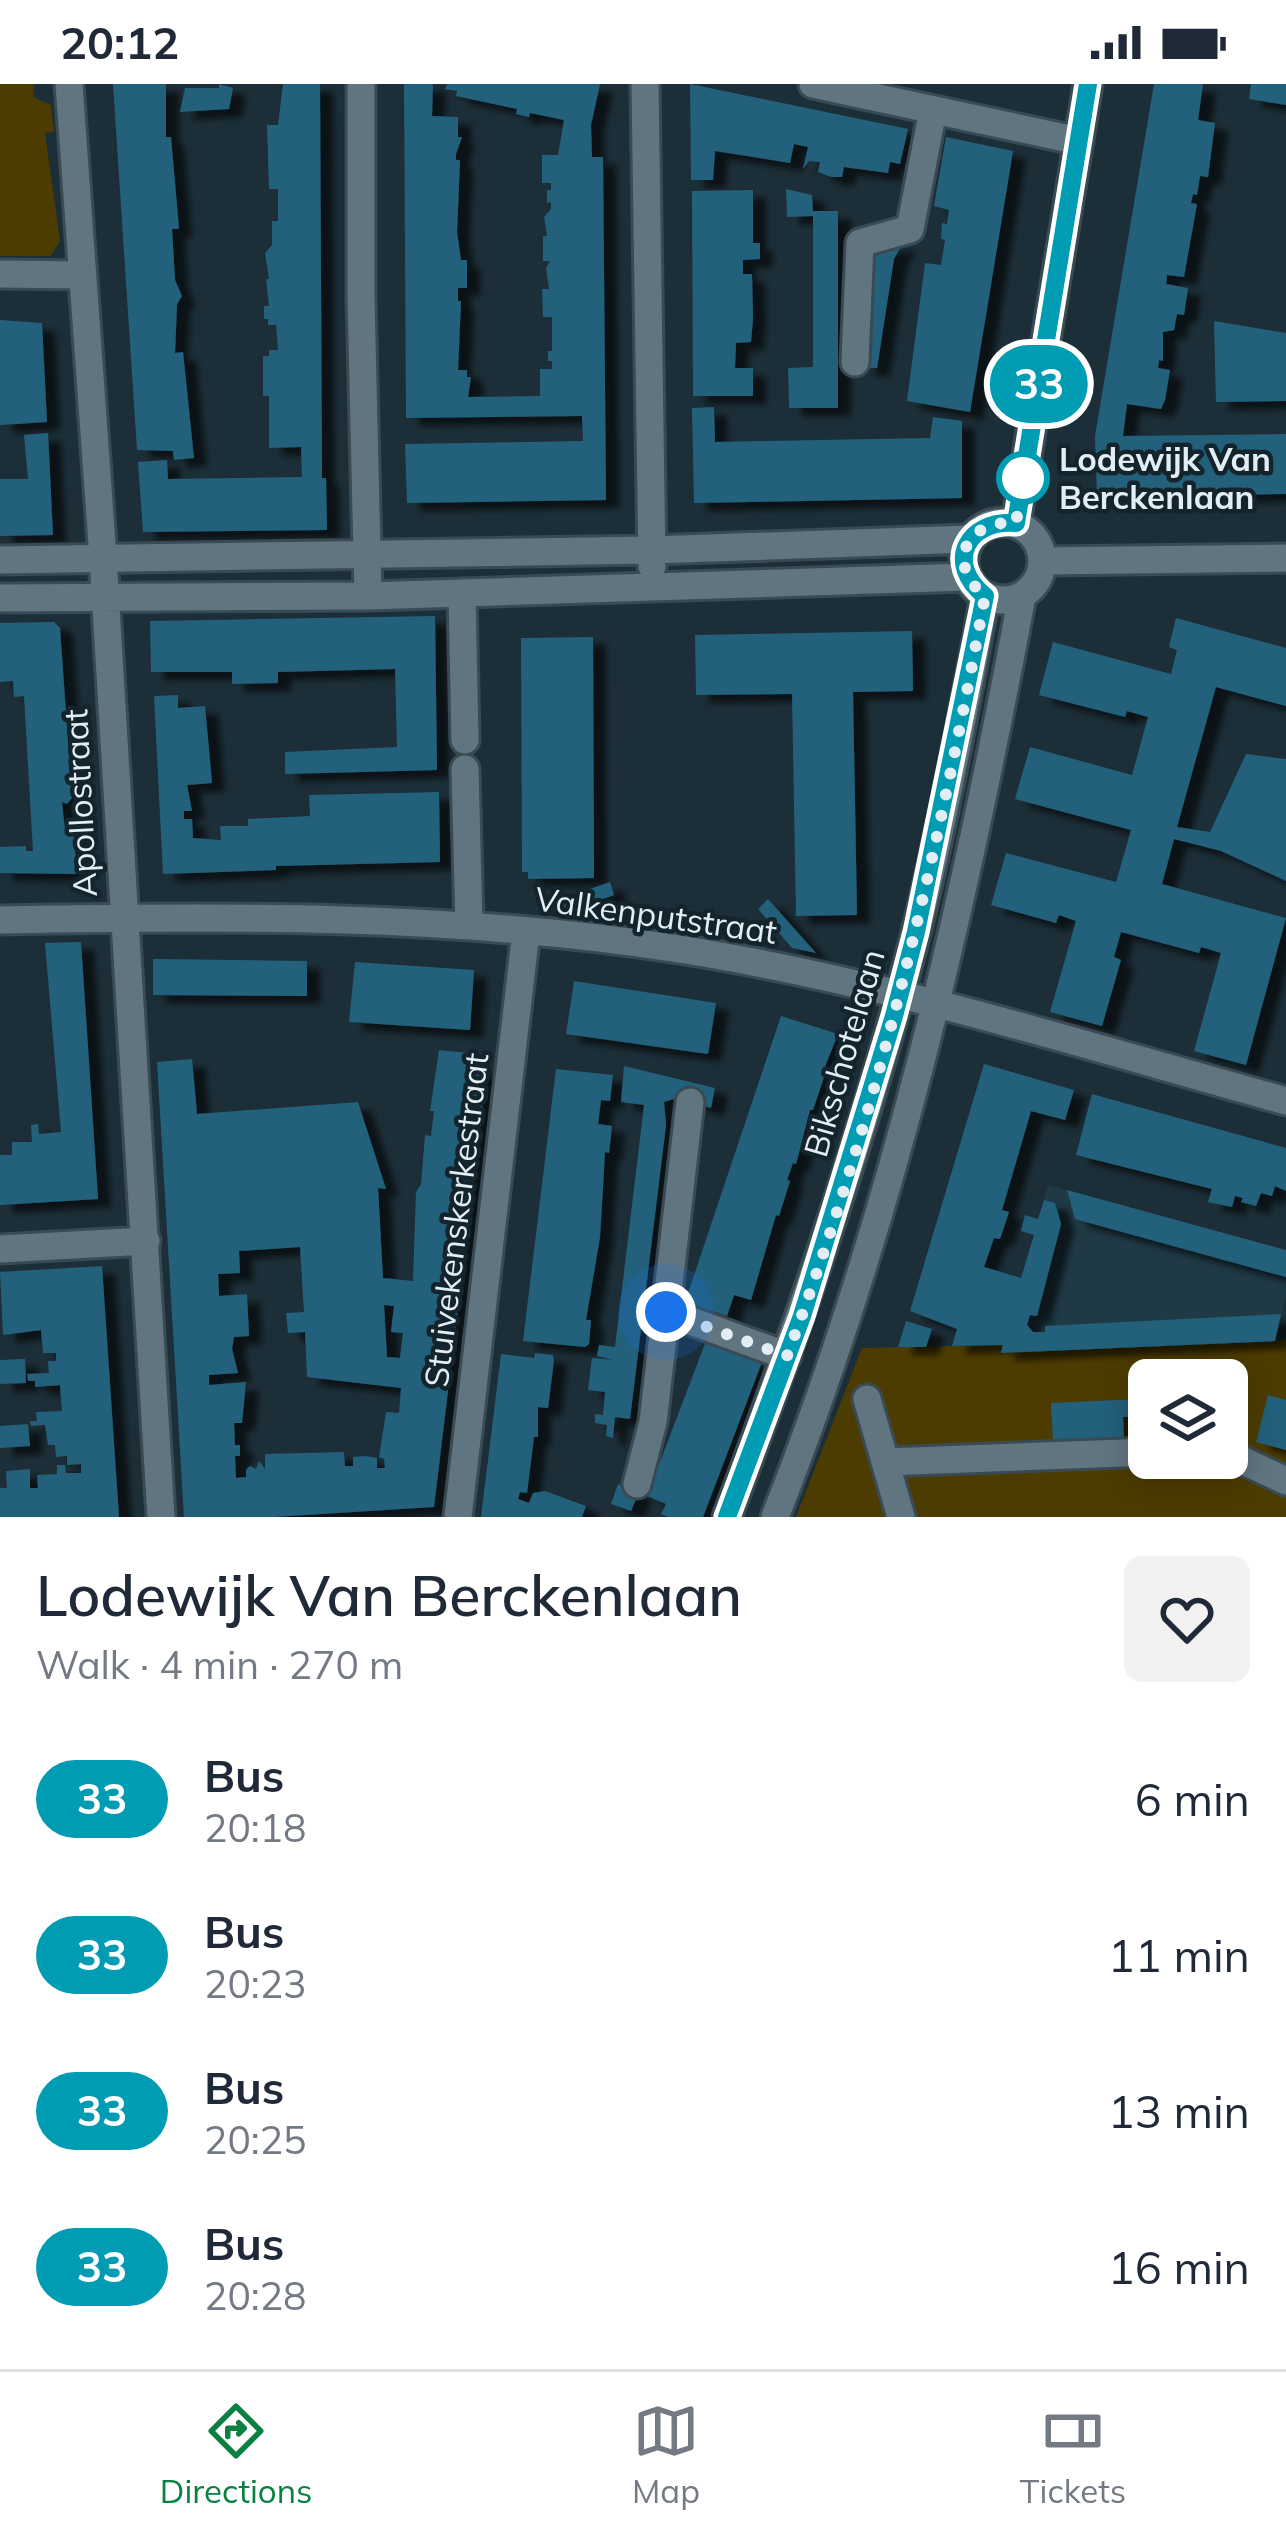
<!DOCTYPE html>
<html lang="en">
<head>
<meta charset="utf-8">
<style>
	:root { --surface:#fff; --page:#f2f2f3; --text:#1f2937; --muted:#747a83; --line:#e0e1e3; --accent:#0b8043 }
	body { margin:0; font-family:Mulish,sans-serif; background:var(--page); color:var(--text); height:100vh; display:flex; flex-direction:column; font-size:45px; white-space:nowrap }
	* { box-sizing:border-box; margin:0 }
	p { font-size:39px; color:var(--muted) }
	.icon { flex:none; width:66px; height:66px; fill:none; stroke:currentColor; stroke-width:2; stroke-linecap:round; stroke-linejoin:round }
	.map { position:relative; height:1433px; overflow:hidden }
	.side { display:flex; flex-direction:column; background:var(--surface); flex:1 }
	.side>* { flex:none }
	.badge { padding:0 24px; border-radius:39px; font-size:42px; line-height:78px }
	.controls { position:absolute; left:1128px; top:1275px; display:grid; gap:24px }
	.controls a { display:grid; place-items:center; width:120px; height:120px; border-radius:18px; background:var(--surface); box-shadow:0 6px 30px #0003; font-size:60px }
	.you { position:absolute; width:60px; height:60px; margin:-30px; border:9px solid #fff; border-radius:50%; background:#1a73e8; box-shadow:0 0 0 18px #1a73e833 }
	.map>.badge { position:absolute; translate:-50% -50%; box-shadow:0 0 0 6px #fff }
	.round { display:grid; place-items:center; flex:none; width:126px; height:126px; border-radius:18px; background:var(--page) }
	.head { display:flex; align-items:center; justify-content:space-between; height:204px; padding:0 36px }
	h1 { font-size:57px; font-weight:600; line-height:90px }
	ul { padding:0; list-style:none }
	li { display:flex; align-items:center; gap:36px; height:156px; padding:0 36px }
	li div { flex:1 }
	li b { display:block; font-size:45px }
	li em { font-style:normal }
	li .badge { min-width:132px; font-weight:700; text-align:center }
	.status { display:flex; justify-content:space-between; align-items:center; height:84px; padding:0 60px; background:var(--surface); direction:ltr }
	.status svg { height:33px; fill:currentColor }
	.menu { display:flex; justify-content:space-around; align-items:center; height:168px; border-top:3px solid var(--line); background:var(--surface); font-size:33px; color:var(--muted) }
	.menu a { display:grid; justify-items:center; gap:6px }
	.menu .selected { color:var(--accent) }
	.map>svg:first-child { display:block }
	.built { fill:#1f3945 }
	.green { fill:#4d3c01; fill-rule:evenodd }
	.building { fill:#23607b; fill-rule:evenodd; filter:url(#shadow) }
	.lines { fill:none; stroke-linecap:round; stroke-linejoin:round }
	.minor-casing { stroke:#3a4a52; stroke-width:33 }
	.minor { stroke:#617580; stroke-width:27 }
	.line-casing { stroke:#fff; stroke-width:27 }
	.line { stroke:#009cb4; stroke-width:18 }
	.walk { stroke:#e3eef4; stroke-width:12; stroke-dasharray:0 21.6 }
	.stop-dot { fill:#fff; stroke:#009cb4; stroke-width:6 }
	.labels { text-anchor:middle; stroke-width:9; stroke-linejoin:round; paint-order:stroke }
	.stop-label { font-size:33px; font-weight:bold; fill:#e3eef4; stroke:#13242d; text-anchor:start }
	.street-label { font-size:33px; fill:#e3eef4; stroke:#13242d }
</style>
</head>
<body>
<div class="status"><b>20:12</b><svg viewBox="0 0 49 12"><path d="M0 12V9h3v3zM5 12V6h3v6zM10 12V3h3v9zM15 12V0h3v12zM26 1h20v11H26zM47 4h2v5h-2z"/></svg></div>
<div class="map">
<svg width="1286" height="1433" viewBox="0 0 1286 1433">
	<defs>
		<filter id="shadow"><feDropShadow dx="13" dy="8" stdDeviation="3" flood-color="#0009"/></filter>
	</defs>
	<rect width="100%" height="100%" fill="#1c2e37"/>
	<path class="built" d="M1048,1101L1286,1166V1213L1275,1257L1001,1269Z"/>
	<path class="green" d="M0,0H34L33,13L51,21L54,48L45,49L60,157L51,172H0Z
		M1286,1256V1433H796L862,1264L1003,1261L1002,1269ZM1149,1296H1227V1374H1149Z"/>
	<path class="building" d="M113,0H166V53H171L179,145H172L175,196L182,212L177,220L175,269L183,268L194,374L174,376L173,367L137,366Z
		M219,0L233,4L229,25L180,28L185,4H219Z
		M283,0H320L322,394H326L327,446L143,448L138,378L167,376L168,395L302,393L301,363L269,364V312H263V272H269V266H278L276,241H268V235H264V222H269L266,195H269L265,169L272,161V137H278V105H269L267,41H278Z
		M404,0H433L432,32L458,33V53H462L456,70V76H460L457,148L461,176H467V204H458V217H461L458,286H467V293H471L468,313L540,312V285H552V277H548V267H552V233H543L542,205H549L546,184L550,177H543V152H547L544,133L551,125V118L547,119V106H551V99H542V71H558L564,36L530,29L529,33L516,30L517,25L456,12L457,7L445,5L447,0H600L591,41L592,73H603L606,416L407,419L405,360L583,357L582,332L406,334Z
		M690,0L908,45L900,80L890,78L888,89L844,83L842,93H831L818,88L820,78L809,77L803,85L808,63L794,60L790,79L715,67L713,96H691Z
		M1154,0H1203L1198,36L1215,39L1208,93L1200,92L1197,111L1193,110L1191,119L1197,120L1184,193L1167,191L1166,200L1188,204L1184,231L1177,230L1174,246L1163,248V277L1159,276L1158,284L1170,286L1165,316L1161,325L1127,320L1123,352L1286,350V410L1097,412L1095,352Z
		M1251,0H1286V21L1249,15Z
		M946,53L1013,67L970,328L907,317L925,179L941,181L945,156L941,155L942,139L947,140L949,126L934,122Z
		M786,105L812,111L813,127H838V324H789L788,284L813,283V132L787,133Z
		M753,106V159H760V175L743,176V190H752L753,235L751,258L736,259L735,284H753V312H693L692,107Z
		M903,159L894,175L877,284H862L869,162Z
		M0,236L42,239L47,338L0,341Z
		M1214,237L1286,249V317L1216,318Z
		M714,323L715,358L930,354L933,333L962,337V414L694,419L692,324Z
		M48,349L53,451L0,452V395H28L24,351Z
		M435,532L437,686L285,690V668L397,663L395,585L278,588V599L232,600V588H151L150,537Z
		M1176,534L1286,564V622L1216,603L1177,743L1210,748L1246,670L1286,675V797L1221,767L1174,755L1162,800L1286,834L1246,981L1194,967L1221,869L1201,863L1199,869L1121,848L1114,873L1121,876L1102,942L1050,928L1076,837L1059,831L1056,839L991,821L1006,769L1116,798L1131,746L1015,715L1030,663L1132,691L1148,633L1127,627L1125,633L1039,611L1053,558L1171,590L1177,566L1169,563Z
		M54,538L60,544L72,714L67,720L62,718L63,727L64,739L73,738L77,790L0,789V763L26,762V767H33L24,612L14,613L13,597L0,598V539Z
		M912,547L913,607L853,608L857,831L796,832L792,610L696,611L695,551Z
		M593,553L594,794L528,795V788H522L521,554Z
		M178,611V624L205,622L212,699L187,701L192,727H184V735H192L193,754L221,756L220,742H248V735L310,732L309,711L439,708L440,778L276,782V786L163,790L154,612Z
		M610,798L614,811L569,827L536,824Z
		M768,815L816,869L792,864L758,825Z
		M81,858L98,1115L0,1121V1071H12V1058H32L31,1041L38,1040L39,1050L61,1048L45,859Z
		M153,875L307,877V912L153,911Z
		M355,878L474,886L470,946L349,938Z
		M574,897L716,919L708,970L566,950Z
		M781,932L838,950L822,990H825L813,1026H810L796,1080L793,1079L787,1096L790,1097L779,1132L776,1131L751,1216L734,1211L727,1232L685,1218Z
		M439,966L469,969L467,982L487,984L434,1423L273,1433H184L157,978L192,975L197,1030L358,1018L386,1105L378,1104L383,1194L413,1197L416,1108L421,1100L425,1051L431,1052L434,1027H430ZM300,1163L304,1228L286,1229L288,1249L305,1248L307,1293L401,1304L399,1329L386,1328L379,1373L384,1375L385,1384H377V1374L365,1372L353,1373V1382H345L344,1368L265,1370V1385L259,1377L256,1385L250,1382L246,1386V1393L236,1394L235,1372H240V1361H235L234,1339H242L246,1298L209,1301V1291L238,1289L232,1265L234,1253L249,1252L247,1210L219,1212L218,1190L240,1189L239,1167ZM384,1221L394,1222L391,1248L403,1249L400,1274L387,1273Z
		M984,980L1074,1006L1065,1036L1031,1027L1002,1126L1009,1128L1000,1155L994,1154L984,1183L1021,1194L1034,1151L1021,1147L1025,1131L1038,1135L1044,1116L1055,1119L1061,1140L1037,1232L1030,1231L1027,1241L1033,1248H1045V1242L1281,1230L1275,1257L1001,1269L1003,1261L952,1262L957,1245L910,1227Z
		M624,982L715,1004L711,1024L677,1014L664,1018L666,1041L630,1335L615,1333L613,1354L606,1352L607,1341L595,1339V1330L603,1331L605,1308L588,1306L592,1274L613,1276L597,1272L599,1261L615,1263L644,1021L621,1018Z
		M556,985L613,991L610,1017L601,1016L598,1040L612,1042L609,1069L605,1068L600,1153L586,1236H591L589,1260L585,1263L523,1257Z
		M1092,1010L1286,1064V1107L1275,1102L1272,1112L1261,1109L1256,1122L1241,1118L1243,1114L1235,1112L1232,1123L1208,1118L1212,1105L1076,1071Z
		M1067,1106L1286,1166V1193L1075,1135Z
		M102,1182L119,1433H0V1404H7L6,1387L30,1385V1404H38L37,1391L57,1390V1381H65L66,1389H81V1380L67,1381V1372L56,1373L55,1361H48L45,1341L31,1342L30,1337H37L36,1328L62,1327L60,1301L35,1303V1297H28L27,1290L49,1289L48,1277H56V1269H43L41,1246L3,1251L0,1188Z
		M906,1237L932,1245L926,1263H898Z
		M706,1257L762,1278L703,1433H668L661,1430L666,1420L647,1412Z
		M535,1269L553,1271L554,1276L548,1324L538,1323V1353H534L527,1409L520,1408L518,1415L529,1419L533,1409L545,1407L586,1422L582,1433H481L501,1270L534,1274Z
		M25,1275L26,1299L0,1300V1276Z
		M1149,1302V1341H1143L1142,1332L1123,1333L1124,1354L1053,1357L1051,1319L1141,1315V1303Z
		M1268,1311L1286,1316V1366L1256,1358Z
		M28,1340L30,1362L0,1364V1342Z
		M618,1400L639,1408L631,1427L611,1420Z"/>
	<g class="lines">
		<defs>
			<path id="minor" d="M69,0L103,474L161,1433
				M361,0V213L368,512
				M645,0L652,482
				M813,0L1079,57
				M0,190L80,191
				M855,278L860,159L910,145L933,26
				M964 477a39 39 0 1 1 78 0a39 39 0 1 1-78 0Z
				M1016,439L1088,0
				M0,476L652,466L970,455
				M1043,477L1286,474
				M462,509L465,656
				M0,514L368,512L967,493
				M465,685L469,841
				M0,836C227,832 454,830 679,865C884,897 1086,962 1286,1017
				M0,1165L146,1157
				M666,1228L787,1272
				M867,1315L901,1433
				M1227,1369L1286,1397
				M886,1378L1149,1368
				M637,1400L653,1338L690,1018
				M458,1433L526,848
				M727,1433C789,1267 847,1101 894,931C933,794 960,651 985,512
				M775,1433C892,1137 964,824 1022,512"/>
		</defs>
		<use href="#minor" class="minor-casing"/>
		<use href="#minor" class="minor"/>
	</g>
	<g class="lines">
		<defs>
			<path id="line" d="M727,1433L802,1232L894,932L916,848L985,512C944,479 967,435 1016,439L1088,0"/>
		</defs>
		<use href="#line" class="line-casing"/>
		<use href="#line" class="line"/>
		<path class="walk" d="M666,1228L787,1272C879,1026 938,769 985,512C944,479 967,435 1016,439L1023,394"/>
	</g>
	<circle class="stop-dot" cx="1023" cy="394" r="24"/>
	<g class="labels">
		<g class="stop-label">
			<text x="1059" y="387">Lodewijk Van<tspan x="1059" dy="38">Berckenlaan</tspan></text>
		</g>
		<g class="street-label">
			<text transform="translate(80 719) rotate(-93)" y="12">Apollostraat</text>
			<text transform="translate(656 831) rotate(8)" y="12">Valkenputstraat</text>
			<text transform="translate(844 969) rotate(-74)" y="12">Bikschotelaan</text>
			<text transform="translate(456 1136) rotate(-83)" y="12">Stuivekenskerkestraat</text>
		</g>
	</g>
</svg>
<div class="controls">
<a><svg class="icon" aria-label="layers" viewBox="0 0 24 24"><path d="M12 4l9 5-9 5-9-5zM3 14l9 5 9-5"/></svg></a>
</div>
<div class="you" style="left:666px;top:1228px"></div>
<b class="badge" style="left:1039px;top:300px;background:#009cb4;color:#fff">33</b>
</div>
<section class="side">
<div class="head"><div><h1>Lodewijk Van Berckenlaan</h1><p>Walk · 4 min · 270 m</p></div><a class="round"><svg class="icon" aria-label="heart" viewBox="0 0 24 24"><path d="M12 20l-8-8c-3-5 5-10 8-4 3-6 11-1 8 4z"/></svg></a></div>
<ul>
<li><span class="badge" style="background:#009cb4;color:#fff">33</span><div><b>Bus</b><p>20:18</p></div><em>6 min</em></li>
<li><span class="badge" style="background:#009cb4;color:#fff">33</span><div><b>Bus</b><p>20:23</p></div><em>11 min</em></li>
<li><span class="badge" style="background:#009cb4;color:#fff">33</span><div><b>Bus</b><p>20:25</p></div><em>13 min</em></li>
<li><span class="badge" style="background:#009cb4;color:#fff">33</span><div><b>Bus</b><p>20:28</p></div><em>16 min</em></li>
</ul>
</section>
<nav class="menu">
<a class="selected"><svg class="icon" aria-label="directions" viewBox="0 0 24 24"><path d="M12 3l9 9-9 9-9-9zM9 14v-3h6M13 9l2 2-2 2"/></svg>Directions</a>
<a><svg class="icon" aria-label="map" viewBox="0 0 24 24"><path d="M3 6l6-2 6 2 6-2v14l-6 2-6-2-6 2zM9 4v14M15 6v14"/></svg>Map</a>
<a><svg class="icon" aria-label="tickets" viewBox="0 0 24 24"><path d="M3 7h18v10H3zM15 7v10"/></svg>Tickets</a>
</nav>
</body>
</html>
